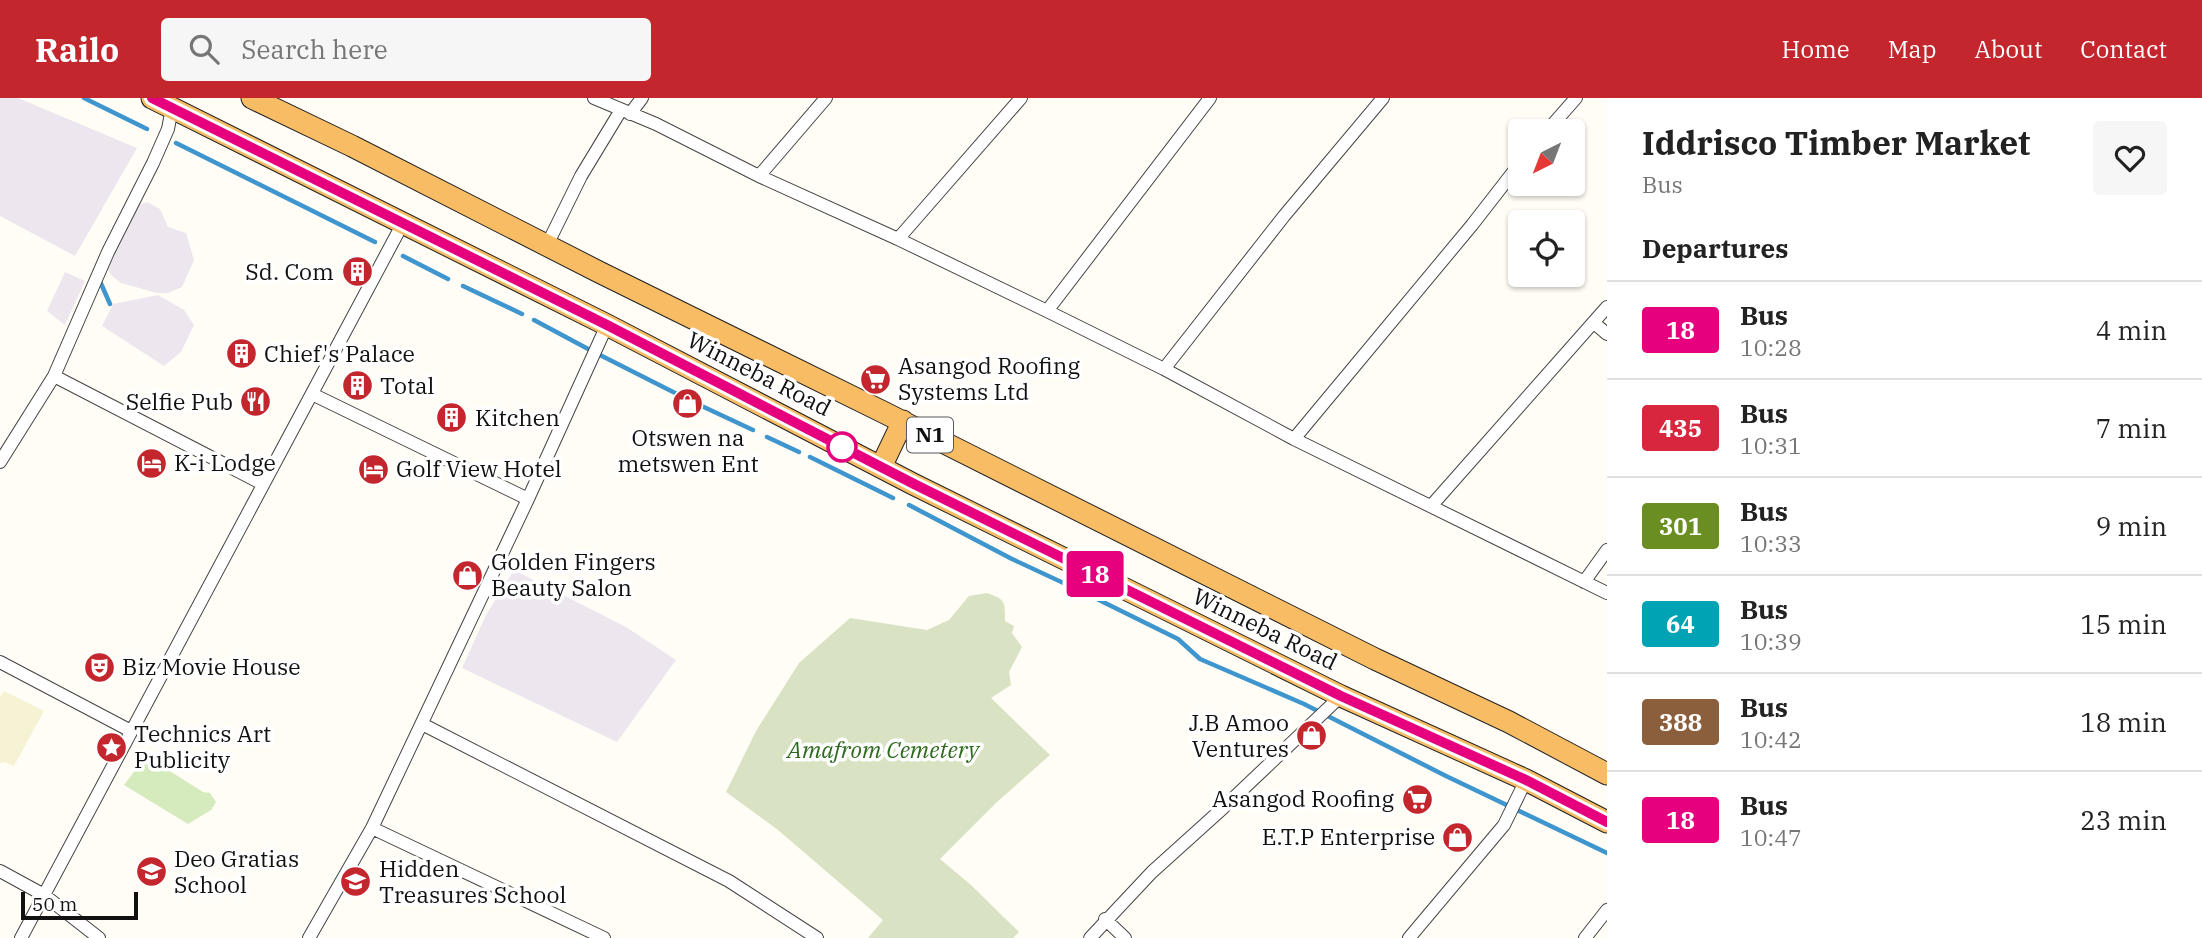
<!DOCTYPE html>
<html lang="en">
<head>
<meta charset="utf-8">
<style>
	:root { --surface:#fff; --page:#f6f6f6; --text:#222; --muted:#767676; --line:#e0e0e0; --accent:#c4262e }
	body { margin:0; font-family:"IBM Plex Serif",serif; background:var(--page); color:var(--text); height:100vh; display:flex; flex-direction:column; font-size:26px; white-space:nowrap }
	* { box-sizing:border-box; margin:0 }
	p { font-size:23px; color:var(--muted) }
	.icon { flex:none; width:38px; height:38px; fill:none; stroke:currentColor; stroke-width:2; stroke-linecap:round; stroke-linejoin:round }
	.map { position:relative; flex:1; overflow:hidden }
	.side { display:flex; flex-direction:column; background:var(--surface); width:595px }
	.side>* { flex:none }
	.badge { padding:0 14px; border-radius:5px; font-size:24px; line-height:46px }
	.needle { width:46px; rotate:222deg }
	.fabs { position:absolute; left:1508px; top:21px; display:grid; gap:14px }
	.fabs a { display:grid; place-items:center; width:77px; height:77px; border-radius:7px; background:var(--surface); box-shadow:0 2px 5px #0004; font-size:35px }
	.scale { position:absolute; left:21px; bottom:18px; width:117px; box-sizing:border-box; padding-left:7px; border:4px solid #111; border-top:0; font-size:19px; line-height:24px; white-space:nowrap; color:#111; -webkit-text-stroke:5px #fff; paint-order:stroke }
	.map>.badge { position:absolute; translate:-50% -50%; box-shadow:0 0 0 4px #fff }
	h2 { padding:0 35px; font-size:26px; line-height:63px }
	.round { display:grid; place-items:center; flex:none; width:74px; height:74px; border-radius:7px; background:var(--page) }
	.summary { display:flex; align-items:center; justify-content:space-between; height:119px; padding:0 35px }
	h1 { font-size:33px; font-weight:700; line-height:52px }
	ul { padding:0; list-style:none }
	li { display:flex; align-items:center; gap:21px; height:98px; padding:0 35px; border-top:2px solid var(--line) }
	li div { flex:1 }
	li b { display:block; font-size:26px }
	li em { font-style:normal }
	li .badge { min-width:77px; font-weight:700; text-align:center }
	header { display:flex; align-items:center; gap:42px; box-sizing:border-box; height:98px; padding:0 35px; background:var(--accent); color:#fff }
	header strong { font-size:33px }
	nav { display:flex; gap:38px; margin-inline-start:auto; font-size:24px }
	.search { width:490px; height:63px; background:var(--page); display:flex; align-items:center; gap:18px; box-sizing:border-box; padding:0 24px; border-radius:7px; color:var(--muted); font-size:26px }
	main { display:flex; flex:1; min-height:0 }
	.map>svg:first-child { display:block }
	.industrial { fill:#eee6ef }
	.farmland { fill:#f6f3d4 }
	.green { fill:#d5ebbd }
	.cemetery { fill:#d9e3c4 }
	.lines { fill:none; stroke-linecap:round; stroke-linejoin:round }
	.stream { stroke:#3f96cf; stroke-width:4.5 }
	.minor-casing { stroke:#444; stroke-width:14 }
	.trunk-casing { stroke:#222; stroke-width:23 }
	.minor { stroke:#fff; stroke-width:12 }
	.trunk { stroke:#f7bc64; stroke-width:21 }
	.line-casing { stroke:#fff; stroke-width:16 }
	.line { stroke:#e6007e; stroke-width:10 }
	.stop-dot { fill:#fff; stroke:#e6007e; stroke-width:3.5 }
	.labels { text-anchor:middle; stroke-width:7; stroke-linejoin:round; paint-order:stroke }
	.shield { fill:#fff; stroke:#585858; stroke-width:2 }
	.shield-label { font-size:21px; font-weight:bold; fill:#111 }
	.poi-label { font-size:23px; fill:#111; stroke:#fff; text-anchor:start }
	.street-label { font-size:23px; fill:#111; stroke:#fff }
	.park-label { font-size:23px; font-style:italic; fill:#2f6b1f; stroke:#fff }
</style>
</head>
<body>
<header>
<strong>Railo</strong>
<div class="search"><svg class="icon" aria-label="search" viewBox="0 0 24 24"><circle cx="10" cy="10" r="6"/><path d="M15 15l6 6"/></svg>Search here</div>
<nav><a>Home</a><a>Map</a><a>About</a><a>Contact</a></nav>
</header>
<main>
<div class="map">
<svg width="1607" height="840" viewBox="0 0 1607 840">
	<rect width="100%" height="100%" fill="#fffdf5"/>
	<path class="industrial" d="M0,0H18L137,50L75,158L0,118Z
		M147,104L160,111L168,129L186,135L194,162L182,189L168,195H157L121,185L111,177L105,165L132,109Z
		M65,174L85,183L65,227L47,213Z
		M158,197L184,212L194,227L181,254L164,268L102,228L113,206Z
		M514,472L626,529L676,562L617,644L462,570L486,517Z"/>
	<path class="farmland" d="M4,593L44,613L14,668L4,664L0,665V599Z"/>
	<path class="green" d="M146,658L203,694L210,695L216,704L211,712L188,726L124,687Z"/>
	<path class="cemetery" d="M987,495C1006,502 1005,503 1005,523L1014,528L1012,535L1022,549L1009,574L1011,587L991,600L1050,657L997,704L940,761L971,787L1019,834L1013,840H868L883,822L778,732L726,694L756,633L799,565L850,520L927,532L949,522L969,498Z"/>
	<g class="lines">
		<path class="stream" d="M84,0L147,31
			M176,45L375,144
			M403,158L448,181
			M99,181L110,206
			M463,188L522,216
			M534,222L590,252
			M600,257L681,298
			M691,303L753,332
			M767,339L799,354
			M810,359L893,400
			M909,407L1012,461L1085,495
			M1095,500L1178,541L1200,561L1304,606L1446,678L1607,755"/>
		<defs>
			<path id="minor" d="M594,0L656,26L759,78L898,141L1047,213L1164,271L1294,341L1607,495
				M630,16L642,0
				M1547,33L1576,0
				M759,78L826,0
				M898,141L1021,0
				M547,147L581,78L621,12
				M1047,213L1210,0
				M1594,225L1607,236
				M1164,271L1284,118L1383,0
				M54,278L263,386
				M312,296L528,401
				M1294,341L1472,127L1521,64
				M0,364L54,278L108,154L153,65L168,31L172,10
				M1432,407L1607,209
				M1584,484L1607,452
				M0,564L131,633
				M422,626L729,783L817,840
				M372,730L604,840
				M0,773L44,797L99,840
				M1105,821L1125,840
				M21,840L403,125
				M309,840L372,730L528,401L607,227
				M1090,840L1152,774L1223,710L1341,598
				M1409,840L1504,727L1526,682
				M1585,840L1607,812"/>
			<path id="trunk" d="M152,0L607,227L913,386L1095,476L1341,598L1526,682L1607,724
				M252,0L352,48L599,174L883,314L1375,561L1509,624L1607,676
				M881,369L903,323"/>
		</defs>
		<use href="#minor" class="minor-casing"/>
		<use href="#trunk" class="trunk-casing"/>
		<use href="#minor" class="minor"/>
		<use href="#trunk" class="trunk"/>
	</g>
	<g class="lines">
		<defs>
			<path id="line" d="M152,0L607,227L914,386L1095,476L1341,598L1526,682L1607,724"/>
		</defs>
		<use href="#line" class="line-casing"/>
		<use href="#line" class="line"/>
	</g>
	<defs>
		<symbol id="building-disc" viewBox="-11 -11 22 22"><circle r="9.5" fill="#c4262e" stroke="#fff"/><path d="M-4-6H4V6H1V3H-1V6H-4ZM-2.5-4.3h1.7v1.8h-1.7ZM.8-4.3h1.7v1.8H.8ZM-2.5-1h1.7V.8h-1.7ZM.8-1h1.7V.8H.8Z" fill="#fff"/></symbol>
		<symbol id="supermarket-disc" viewBox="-11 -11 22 22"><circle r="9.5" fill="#c4262e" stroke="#fff"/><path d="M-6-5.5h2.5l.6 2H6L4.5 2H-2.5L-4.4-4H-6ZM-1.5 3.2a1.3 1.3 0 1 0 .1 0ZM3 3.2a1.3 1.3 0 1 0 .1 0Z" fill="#fff"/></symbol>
		<symbol id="restaurant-disc" viewBox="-11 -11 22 22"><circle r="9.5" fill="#c4262e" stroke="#fff"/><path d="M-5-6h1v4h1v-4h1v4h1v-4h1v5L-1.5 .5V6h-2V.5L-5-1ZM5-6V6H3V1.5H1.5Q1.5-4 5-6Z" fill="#fff"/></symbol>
		<symbol id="shop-disc" viewBox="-11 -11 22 22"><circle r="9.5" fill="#c4262e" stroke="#fff"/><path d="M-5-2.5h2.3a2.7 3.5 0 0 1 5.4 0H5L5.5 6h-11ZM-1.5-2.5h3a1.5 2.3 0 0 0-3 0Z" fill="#fff"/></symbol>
		<symbol id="hotel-disc" viewBox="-11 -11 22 22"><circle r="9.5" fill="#c4262e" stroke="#fff"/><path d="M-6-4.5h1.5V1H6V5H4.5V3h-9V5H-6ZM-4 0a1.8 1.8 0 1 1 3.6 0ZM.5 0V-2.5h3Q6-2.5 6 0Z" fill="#fff"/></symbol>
		<symbol id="theatre-disc" viewBox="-11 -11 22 22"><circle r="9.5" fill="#c4262e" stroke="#fff"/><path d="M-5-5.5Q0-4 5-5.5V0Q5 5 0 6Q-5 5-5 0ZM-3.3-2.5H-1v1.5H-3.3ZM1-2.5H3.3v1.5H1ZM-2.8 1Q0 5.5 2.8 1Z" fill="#fff"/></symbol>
		<symbol id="sight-disc" viewBox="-11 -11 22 22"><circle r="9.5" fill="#c4262e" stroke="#fff"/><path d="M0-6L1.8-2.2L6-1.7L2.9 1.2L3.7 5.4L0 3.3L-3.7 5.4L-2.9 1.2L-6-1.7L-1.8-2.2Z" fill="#fff"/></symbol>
		<symbol id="school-disc" viewBox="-11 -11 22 22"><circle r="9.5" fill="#c4262e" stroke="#fff"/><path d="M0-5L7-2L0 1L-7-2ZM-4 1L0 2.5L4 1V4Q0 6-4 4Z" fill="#fff"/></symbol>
	</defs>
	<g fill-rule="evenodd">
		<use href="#building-disc" x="340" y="156" width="35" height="35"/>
		<use href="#building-disc" x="224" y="238" width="35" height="35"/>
		<use href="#supermarket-disc" x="858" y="264" width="35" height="35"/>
		<use href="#building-disc" x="340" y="270" width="35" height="35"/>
		<use href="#restaurant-disc" x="238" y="286" width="35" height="35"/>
		<use href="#shop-disc" x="670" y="288" width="35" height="35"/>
		<use href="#building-disc" x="434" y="302" width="35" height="35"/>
		<use href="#hotel-disc" x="134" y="348" width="35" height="35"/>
		<use href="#hotel-disc" x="356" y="354" width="35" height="35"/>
		<use href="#shop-disc" x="450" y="460" width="35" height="35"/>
		<use href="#theatre-disc" x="82" y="552" width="35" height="35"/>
		<use href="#shop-disc" x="1294" y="620" width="35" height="35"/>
		<use href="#sight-disc" x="94" y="632" width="35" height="35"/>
		<use href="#supermarket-disc" x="1400" y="684" width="35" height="35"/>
		<use href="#shop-disc" x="1440" y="722" width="35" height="35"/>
		<use href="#school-disc" x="134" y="756" width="35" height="35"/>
		<use href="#school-disc" x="338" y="766" width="35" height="35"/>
	</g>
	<circle class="stop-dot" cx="842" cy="349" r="14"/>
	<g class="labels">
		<rect class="shield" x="907" y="319.5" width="46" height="35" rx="5"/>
		<g class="shield-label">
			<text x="930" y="344">N1</text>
		</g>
		<g class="poi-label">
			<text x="334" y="182" text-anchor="end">Sd. Com</text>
			<text x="264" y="264">Chief's Palace</text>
			<text x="898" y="276">Asangod Roofing<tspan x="898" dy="26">Systems Ltd</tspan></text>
			<text x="380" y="296">Total</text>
			<text x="233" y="312" text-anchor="end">Selfie Pub</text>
			<text x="475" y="328">Kitchen</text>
			<text x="688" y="348" text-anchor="middle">Otswen na<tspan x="688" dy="26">metswen Ent</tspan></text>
			<text x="174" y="373">K-i Lodge</text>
			<text x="396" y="379">Golf View Hotel</text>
			<text x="491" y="472">Golden Fingers<tspan x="491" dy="26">Beauty Salon</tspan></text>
			<text x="122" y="577">Biz Movie House</text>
			<text x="1289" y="633" text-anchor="end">J.B Amoo<tspan x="1289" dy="26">Ventures</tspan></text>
			<text x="134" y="644">Technics Art<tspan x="134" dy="26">Publicity</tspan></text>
			<text x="1394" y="709" text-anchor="end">Asangod Roofing</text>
			<text x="1435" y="747" text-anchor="end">E.T.P Enterprise</text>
			<text x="174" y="769">Deo Gratias<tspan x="174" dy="26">School</tspan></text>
			<text x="379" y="779">Hidden<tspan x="379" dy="26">Treasures School</tspan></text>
		</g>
		<g class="street-label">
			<text transform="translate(759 276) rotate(27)" y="8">Winneba Road</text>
			<text transform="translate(1265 531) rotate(26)" y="8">Winneba Road</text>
		</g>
		<g class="park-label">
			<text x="883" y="660">Amafrom Cemetery</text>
		</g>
	</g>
</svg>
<div class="fabs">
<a><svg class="needle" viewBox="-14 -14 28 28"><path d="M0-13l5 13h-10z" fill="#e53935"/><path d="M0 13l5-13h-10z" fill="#767676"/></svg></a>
<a><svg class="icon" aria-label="locate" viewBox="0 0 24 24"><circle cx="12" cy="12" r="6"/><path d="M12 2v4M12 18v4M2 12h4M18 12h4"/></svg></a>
</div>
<div class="scale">50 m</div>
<b class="badge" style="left:1095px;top:476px;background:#e6007e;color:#fff">18</b>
</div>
<section class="side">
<div class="summary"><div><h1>Iddrisco Timber Market</h1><p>Bus</p></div><a class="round"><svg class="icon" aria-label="heart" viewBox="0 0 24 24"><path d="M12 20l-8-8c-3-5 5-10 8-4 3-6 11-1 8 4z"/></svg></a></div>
<h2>Departures</h2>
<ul>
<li><span class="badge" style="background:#e6007e;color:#fff">18</span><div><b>Bus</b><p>10:28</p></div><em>4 min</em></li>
<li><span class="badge" style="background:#d7263d;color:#fff">435</span><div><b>Bus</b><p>10:31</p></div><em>7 min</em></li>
<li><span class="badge" style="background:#6b8e23;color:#fff">301</span><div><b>Bus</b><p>10:33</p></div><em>9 min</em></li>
<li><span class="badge" style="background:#00a3b4;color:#fff">64</span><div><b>Bus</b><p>10:39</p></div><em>15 min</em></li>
<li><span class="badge" style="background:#8b5e3c;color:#fff">388</span><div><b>Bus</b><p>10:42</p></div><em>18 min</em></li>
<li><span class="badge" style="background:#e6007e;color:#fff">18</span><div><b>Bus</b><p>10:47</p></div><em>23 min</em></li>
</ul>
</section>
</main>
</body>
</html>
